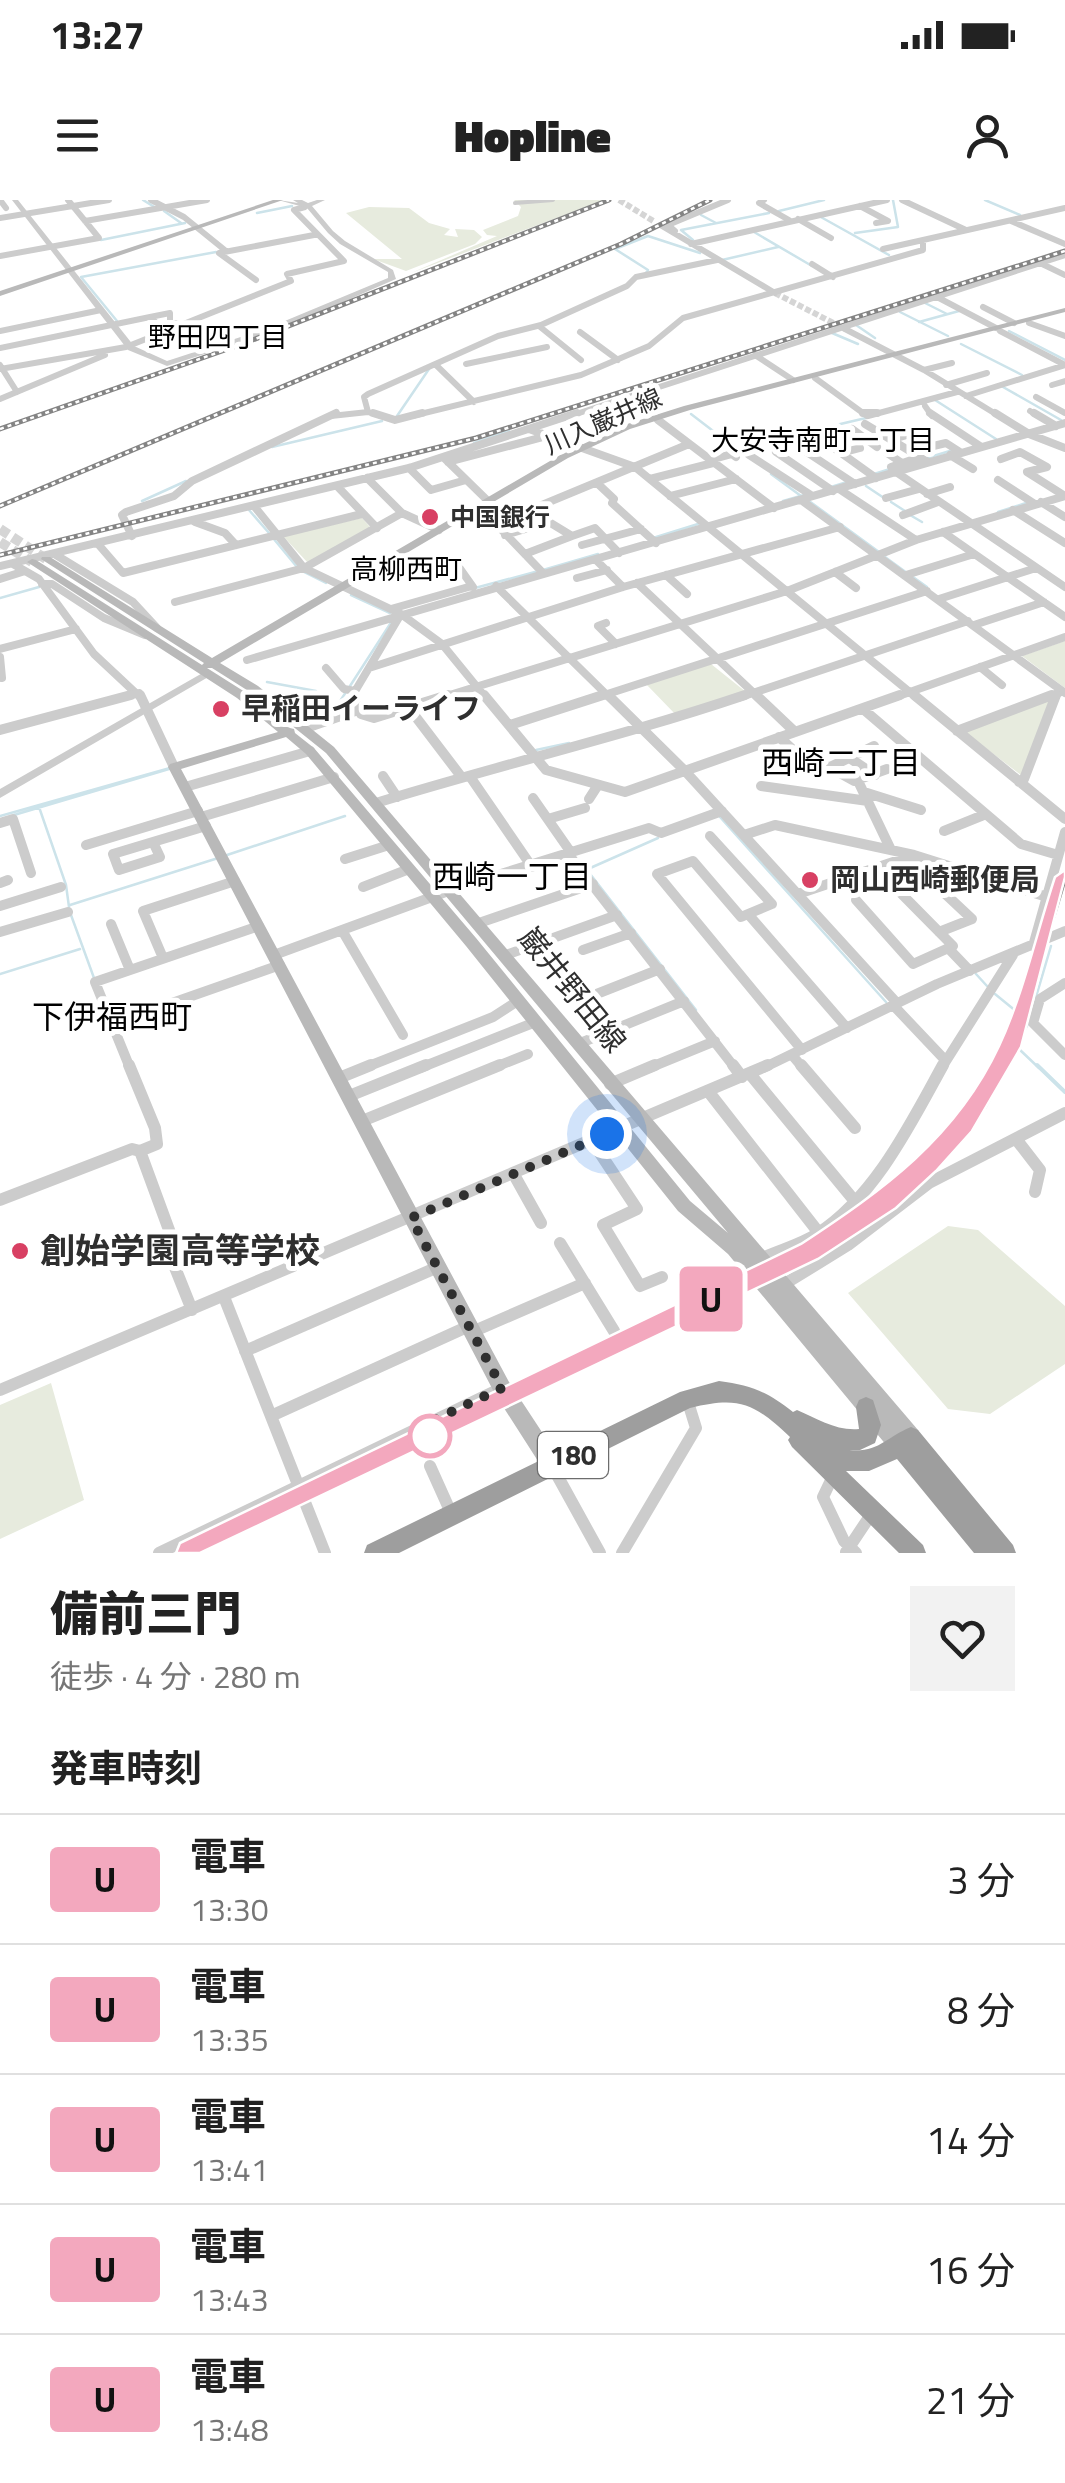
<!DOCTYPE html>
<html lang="ja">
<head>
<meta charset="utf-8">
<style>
	:root { --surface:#fff; --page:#f2f2f2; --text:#222; --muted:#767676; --line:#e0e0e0 }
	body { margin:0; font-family:"Titillium Web","Noto Sans JP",sans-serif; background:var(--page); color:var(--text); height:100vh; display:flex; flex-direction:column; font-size:38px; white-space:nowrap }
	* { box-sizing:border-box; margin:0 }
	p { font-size:32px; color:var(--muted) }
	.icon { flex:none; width:55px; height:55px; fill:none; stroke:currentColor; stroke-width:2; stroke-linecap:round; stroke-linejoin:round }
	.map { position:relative; height:1353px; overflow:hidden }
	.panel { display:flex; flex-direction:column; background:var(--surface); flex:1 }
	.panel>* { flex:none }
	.badge { padding:0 20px; border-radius:8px; font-size:35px; line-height:65px }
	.you { position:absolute; width:50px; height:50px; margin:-25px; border:8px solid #fff; border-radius:50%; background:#1a73e8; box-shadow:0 0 0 15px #1a73e833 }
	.map>.badge { position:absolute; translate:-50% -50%; box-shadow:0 0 0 5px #fff }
	h2 { padding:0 50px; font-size:38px; line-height:90px }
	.round { display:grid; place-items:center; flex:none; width:105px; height:105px; border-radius:0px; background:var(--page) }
	.head { display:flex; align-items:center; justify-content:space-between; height:170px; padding:0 50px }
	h1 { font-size:48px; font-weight:800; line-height:75px }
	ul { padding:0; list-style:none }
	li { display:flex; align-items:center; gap:30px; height:130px; padding:0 50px; border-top:2px solid var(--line) }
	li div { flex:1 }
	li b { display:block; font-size:38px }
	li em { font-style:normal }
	li .badge { min-width:110px; font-weight:700; text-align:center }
	.status { display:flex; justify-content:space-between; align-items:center; height:70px; padding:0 50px; background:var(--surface); direction:ltr }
	.status svg { height:28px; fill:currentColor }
	header { display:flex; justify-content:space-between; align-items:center; height:130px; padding:0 50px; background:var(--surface); font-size:45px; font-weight:800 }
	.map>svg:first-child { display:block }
	.green { fill:#e7ebde }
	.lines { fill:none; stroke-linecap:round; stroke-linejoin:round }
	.stream-far1 { stroke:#cce3ea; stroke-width:2.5 }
	.stream { stroke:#cce3ea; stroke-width:4 }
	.minor-tunnel { stroke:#d5d5d5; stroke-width:6; stroke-dasharray:6 2.5; stroke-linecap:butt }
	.secondary-tunnel { stroke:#d5d5d5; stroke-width:10; stroke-dasharray:10 5; stroke-linecap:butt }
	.pedestrian { stroke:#ccc; stroke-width:4 }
	.minor-far3 { stroke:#ccc; stroke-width:6 }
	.minor-far2 { stroke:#ccc; stroke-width:8 }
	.minor-far1 { stroke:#ccc; stroke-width:10 }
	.minor { stroke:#ccc; stroke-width:12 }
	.tertiary { fill:#ccc; fill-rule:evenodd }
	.secondary { fill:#b9b9b9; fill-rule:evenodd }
	.trunk { fill:#9e9e9e; fill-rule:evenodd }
	.rail-far1-casing { stroke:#848484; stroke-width:5 }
	.rail-casing { stroke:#848484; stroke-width:8 }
	.rail-far1 { stroke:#fff; stroke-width:2.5; stroke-dasharray:4; stroke-linecap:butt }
	.rail { stroke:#fff; stroke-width:4; stroke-dasharray:10; stroke-linecap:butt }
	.line { fill:#f3a8be; stroke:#fff; stroke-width:2.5 }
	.walk { stroke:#2f2f2f; stroke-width:10; stroke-dasharray:0 18 }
	.poi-dot { fill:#d84063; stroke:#fff; stroke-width:4 }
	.stop-dot { fill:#fff; stroke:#f3a8be; stroke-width:5 }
	.labels { text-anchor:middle; stroke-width:10; stroke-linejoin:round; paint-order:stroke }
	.far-street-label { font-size:25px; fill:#2f2f2f; stroke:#fff }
	.far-poi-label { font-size:25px; font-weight:bold; fill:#2f2f2f; stroke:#fff; text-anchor:start }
	.far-neighbourhood-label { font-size:28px; fill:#000; stroke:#fff }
	.shield { fill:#fff; stroke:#6d6d6d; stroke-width:2.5 }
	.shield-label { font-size:28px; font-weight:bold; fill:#2f2f2f }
	.poi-label { font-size:30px; font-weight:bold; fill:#2f2f2f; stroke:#fff; text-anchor:start }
	.street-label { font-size:30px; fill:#2f2f2f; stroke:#fff }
	.neighbourhood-label { font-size:32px; fill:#000; stroke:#fff }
	.near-poi-label { font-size:35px; font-weight:bold; fill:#2f2f2f; stroke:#fff; text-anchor:start }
</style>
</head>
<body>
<div class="status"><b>13:27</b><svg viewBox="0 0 49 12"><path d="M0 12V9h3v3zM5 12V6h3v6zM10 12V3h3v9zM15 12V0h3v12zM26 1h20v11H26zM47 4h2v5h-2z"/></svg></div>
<header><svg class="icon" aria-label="menu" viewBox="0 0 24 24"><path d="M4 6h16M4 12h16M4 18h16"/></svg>Hopline<svg class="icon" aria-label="person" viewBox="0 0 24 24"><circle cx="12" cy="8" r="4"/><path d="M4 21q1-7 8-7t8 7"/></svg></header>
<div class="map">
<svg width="1065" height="1353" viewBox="0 0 1065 1353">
	<rect width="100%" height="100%" fill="#fff"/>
	<path class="green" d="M514,0H604L411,73L497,36L487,35L483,30L518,16L521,7Z
		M369,7L409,8L429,23L450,29L444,35L458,37L455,29L474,30L482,37L475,44L406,71L373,59H402L346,13Z
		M362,318L370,327L308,363L283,336Z
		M1065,441V488L1022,456Z
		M711,464L746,492L676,515L646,484Z
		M1049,501L1021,575L966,533L967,530Z
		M948,1026L978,1030L1065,1106V1164L990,1214L948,1209L848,1093Z
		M51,1183L84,1300L0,1339V1205Z"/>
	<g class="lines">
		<path class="stream-far1" d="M143,0L156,8
			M985,0L1020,15
			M164,11L181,23
			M779,11L824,0
			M257,13L292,6
			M701,15L716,23
			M819,16L889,55
			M754,32L812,66
			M855,33L898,27L893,0
			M101,40L185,23
			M693,40L681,30L769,13
			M722,60L778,47
			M646,73L648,70L615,49L648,36L700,53
			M925,103L947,114
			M900,112L948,136
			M117,121L81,77L216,52
			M919,122L959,111
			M856,125L875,138
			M1009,131L1065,160
			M832,133L858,144
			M961,144L1022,175
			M1003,187L1061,220
			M935,200L996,239
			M691,214L734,247
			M397,216L429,169
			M474,243L509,231
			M272,247L382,221
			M744,254L738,248L866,218
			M927,258L953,250
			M771,274L801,296
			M874,274L890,269
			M866,286L884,298
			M831,287L847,282
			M142,301L186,281
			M783,301L804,295
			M809,301L879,352
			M891,302L905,311
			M249,310L269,333
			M998,312L1029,302
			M910,315L922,322
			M273,338L297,367
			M653,338L698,324
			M885,357L907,373
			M543,370L598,354
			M302,371L326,383
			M913,377L927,387
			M475,388L535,372
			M351,395L390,413
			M0,398L39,387
			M267,482L316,491L321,503L310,514L317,519
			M350,486L392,421
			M331,515L346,492
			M536,550L569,543
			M39,607L66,685L69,707
			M14,615L169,569
			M0,616L170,568
			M720,617L886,802
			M227,655L345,616
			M588,669L658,638
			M587,670L696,810
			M70,705L215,659
			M71,715L94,778
			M0,774L80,749
			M976,774L987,786
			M995,794L1017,812
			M1036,797L1051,746
			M1019,849L1039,868
			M1005,868L1028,824"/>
		<path class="stream" d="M1037,865L1065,892
			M985,907L1007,865"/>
		<path class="minor-tunnel" d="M619,0L655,22
			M775,93L845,129"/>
		<path class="secondary-tunnel" d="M0,329L46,359
			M0,342L32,362"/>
		<path class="pedestrian" d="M515,3L553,0"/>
		<path class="minor-far3" d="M0,0L6,8
			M151,0L184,17L226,51
			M764,0L759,3L789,20
			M902,0L966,30
			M860,6L888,21L876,23
			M0,18L109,0
			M798,19L831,38
			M85,21L207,0
			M1011,21L1065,44
			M662,26L775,93
			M675,31L668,25L728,0
			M691,44L887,0
			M883,49L1065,8
			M0,56L99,38L68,0
			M1040,63L1065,75
			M812,64L833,77
			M256,80L219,53L314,35
			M937,97L996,128
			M983,107L1014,123
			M150,117L170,113V122L179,124
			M1029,123L1065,136
			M539,126L581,160
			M845,129L924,170L999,216
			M0,131L101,110
			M1000,131L1065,165
			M580,132L618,160
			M0,148L150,117L165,131
			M755,155L793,180
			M466,164L547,147
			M0,165L17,192
			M436,165L474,202
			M0,169L126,147L291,81L287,74L344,61L294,10L305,7
			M924,170L952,163
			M815,178L867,216
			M946,185L987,173
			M1052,185L1065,181
			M966,196L1065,165
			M1036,197L1065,213
			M0,199L105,155
			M925,206L932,216
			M1030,211L1038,216
			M368,212L364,197L368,194L498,136L541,125L627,86L636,77L717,60
			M331,216L368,212L381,216
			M412,216L581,175L649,146L683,118L923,50V40
			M570,216L1065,55
			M868,216L957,192"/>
		<path class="minor-far2" d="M373,213L395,220L422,213
			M863,213H877
			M930,213L980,246
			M995,213L1029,234L1065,248
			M1034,213L1056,226
			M658,220L774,308
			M865,224L928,262
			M529,229L635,267L917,498
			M852,229L877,247
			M893,239L907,235
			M790,241L855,284
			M830,245L876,278
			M925,248L946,243L960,252
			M776,252L833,291
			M841,253L860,248
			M887,253L902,263
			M749,255L811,295
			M950,255L973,269
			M444,258L488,301
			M1001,259L1020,252L1047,267L1027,272L1065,296
			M710,260L732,254L736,257
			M448,262L547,236
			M891,267L920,257
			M409,268L431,290L466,280
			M896,272L1065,387
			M367,278L402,313L439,330
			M650,279L713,263
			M998,280L1035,304
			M597,283L614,299L612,303L656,343
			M337,286L377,328
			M839,289L916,340
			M927,294L950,287
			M670,296L736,279
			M886,298L919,289
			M801,300L1065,493
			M1041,302L1065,317
			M254,306L304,368L401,414L442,444L486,498
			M1013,310L1065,343
			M475,315L496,324L543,373
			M903,315L938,302
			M195,322L225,333L236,345
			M496,324L689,244
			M943,332L1065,417
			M505,335L549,322L572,336L595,328L619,353
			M132,336L122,315L126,312L174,296L192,281L336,213
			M98,344L123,373L362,314
			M582,345L641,329
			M525,354L572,336
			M56,355L133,402L157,428
			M596,360L623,387
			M456,363L473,387
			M13,364L39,379L94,454L141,498
			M0,366L409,268L577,213
			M835,372L856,388
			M666,375L687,394
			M906,375L974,354
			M577,378L607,370
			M0,379L25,371
			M637,383L759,498
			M42,384H52L104,418L145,435
			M496,386L610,498
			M939,399L1036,368
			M175,402L304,368L402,313
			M391,409L472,386
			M606,423L598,426L616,444
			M974,425L1044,402
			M0,449L76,429
			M0,457L2,478
			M247,460L1065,223
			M980,467L1002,485
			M326,468L344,489L355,491
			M369,468L623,387L840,327
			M121,498L139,493
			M351,498L401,414
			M440,498L787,391L916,340L1065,296
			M595,498L927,391
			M738,498L968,421
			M893,498L1065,437
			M1046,498L1061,492
			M1055,498L1056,494"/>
		<path class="minor-far1" d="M140,495L174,567
			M353,495L361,514L374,518L448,495
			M484,495L546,570L625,592L900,495
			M608,495L685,571L897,803
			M756,495L795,532
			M914,495L1065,619
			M409,508L460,575
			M863,509L1021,644L1058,655
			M510,525L603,495
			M306,528L358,510
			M0,530L131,495
			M957,531L1052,495
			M779,537L804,560L827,566L854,581L887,569
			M848,557L875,575
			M830,567L874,546
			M383,576L397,597
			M471,578L532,667
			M858,581L891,650
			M1019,582L1024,579L1056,495
			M761,586L868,601
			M185,587L310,551
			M864,592L921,610
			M533,598L572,654
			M589,599L598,585
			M376,603C499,565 624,536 745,495
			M201,617L334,577
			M548,619L585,608
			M0,623L13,619L31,673
			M944,631L986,614
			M744,635L775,625L914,655L1047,697
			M710,636L772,704L748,714
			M153,642L160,657L119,670L113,654L206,626
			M86,645L198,611
			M569,655L735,868
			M907,658L972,719L939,732
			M345,659L389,645
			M0,683L8,680
			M363,687L409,669
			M798,694L911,656
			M856,700L913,764L953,746L876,668
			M0,706L61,687
			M479,723L593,684
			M111,724L130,770
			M0,732L68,712
			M343,732L403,835
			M1033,746L1065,632
			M948,748L970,771
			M583,750L631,733
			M274,755L462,686L649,628L661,633L722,611
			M506,755L617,715
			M163,758L143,711L235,681
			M1065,783L1040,799L1033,823L1065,855
			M893,805L946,861L942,868
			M115,823L280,765
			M612,830L589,797L660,769
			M578,844L684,801
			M802,850L657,674L693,661L741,717L748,714L847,828
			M792,855L803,868
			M946,861L1013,755
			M130,868L95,782L259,726
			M364,868L493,817L516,802
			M420,868L533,823
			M493,868L528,854
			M649,868L715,841
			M763,868L937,784L1065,731"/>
		<path class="minor" d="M129,865L155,928L157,944L140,951L176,1049L172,1060L192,1110
			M733,865L742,877
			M801,865L855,928
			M750,874L853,999
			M339,878L371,865
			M610,884L655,865
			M708,891L819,1033
			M349,896L426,865
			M362,921L500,865
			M1016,939L1040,970L1035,992
			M592,941L637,1009L603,1025L640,1086L662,1077
			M513,973L541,1023
			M0,1000L132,949L140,951
			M560,1043L614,1131
			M760,1059C779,1050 800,1045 817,1034C875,997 911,923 943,865
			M783,1085L848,1045L929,983L1065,913
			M224,1097L325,1353
			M472,1132L585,1083
			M245,1151L438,1067
			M0,1190L768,865
			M271,1216L469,1126
			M430,1266L452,1315
			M552,1266L600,1353
			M833,1276L823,1297L844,1341L856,1353
			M846,1352L872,1313
			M159,1353L502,1188
			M622,1353L696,1228L687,1199"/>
		<path class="tertiary" d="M12,0H18L134,146L167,161L268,128L388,78V72L340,44L328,33L307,8L278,0L298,3L293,0H302L308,3L317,0H325L312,6L333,31L345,41L393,70L396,79L274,132L167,166L128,150Z
			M206,471L210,472V476L0,598V589Z"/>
		<path class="secondary" d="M273,0H283L0,96V91Z
			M1065,108V112L690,210L630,229L568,258L220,463L258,486L334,547L918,1230L921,1237L918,1244L909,1245L906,1252L899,1254L892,1252L728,1054L678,1011L466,746L306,554L286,537L181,569L509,1182L559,1258L562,1265L559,1272L552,1275L545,1272L495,1194L168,567L170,564L278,532L237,498L27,362L32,359L36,360L202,465L204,463L41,359L42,357H50L212,458L562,254L624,225L684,206ZM207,468H212L250,492L326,553L728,1033L690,1001L476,738L314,548L295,533L294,529L290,528L245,492Z"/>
		<path class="trunk" d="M719,1181C751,1185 768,1192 793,1212L797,1210C818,1219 836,1231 859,1229L856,1207L859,1200L866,1197L873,1200L881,1225L875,1243L860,1250H849C879,1253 886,1237 911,1227L918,1230L1013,1345L1016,1353H974L897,1259L869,1271H846L923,1345L926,1353H899L792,1247L788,1240L790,1237C754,1203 739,1196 690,1208L399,1353H364L367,1345L680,1192Z"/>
		<defs>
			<path id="rail-far1" d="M0,229L245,143L609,0
				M0,306L621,44L710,0
				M0,355L476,238L1065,51
				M999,868L1026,805L1065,677"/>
			<path id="rail" d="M190,1353L809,1052C886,1004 958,947 1000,865"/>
		</defs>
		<use href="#rail-far1" class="rail-far1-casing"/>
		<use href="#rail" class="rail-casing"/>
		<use href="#rail-far1" class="rail-far1"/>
		<use href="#rail" class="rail"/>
	</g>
	<path class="line" d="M1065,670V677L1021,847L972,931L936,971L896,1008L818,1059L200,1353H176L180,1343L801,1044C883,990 956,938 999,846C1023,795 1037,731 1055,677Z"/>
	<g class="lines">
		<path class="walk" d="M430,1236L434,1220L502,1188L411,1018L607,934"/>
	</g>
	<g class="poi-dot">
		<circle cx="430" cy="317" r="10"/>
		<circle cx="221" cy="509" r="10"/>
		<circle cx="810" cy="680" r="10"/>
		<circle cx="20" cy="1051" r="10"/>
	</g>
	<circle class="stop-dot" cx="430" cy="1236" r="20"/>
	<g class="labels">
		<g class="far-street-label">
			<text transform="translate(603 221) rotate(-24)" y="9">川入巌井線</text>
		</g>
		<g class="far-poi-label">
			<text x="450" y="326">中国銀行</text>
		</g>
		<g class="far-neighbourhood-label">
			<text x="218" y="147">野田四丁目</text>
			<text x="823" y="250">大安寺南町一丁目</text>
			<text x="406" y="379">高柳西町</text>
		</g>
		<rect class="shield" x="538" y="1232" width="70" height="46" rx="8"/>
		<g class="shield-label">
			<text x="573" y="1265">180</text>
		</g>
		<g class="poi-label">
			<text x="241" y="519">早稲田イーライフ</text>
			<text x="830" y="690">岡山西崎郵便局</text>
		</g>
		<g class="street-label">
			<text transform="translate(572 790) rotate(51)" y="10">巌井野田線</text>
		</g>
		<g class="neighbourhood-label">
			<text x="841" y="574">西崎二丁目</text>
			<text x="512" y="688">西崎一丁目</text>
			<text x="112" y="828">下伊福西町</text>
		</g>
		<g class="near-poi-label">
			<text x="40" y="1063">創始学園高等学校</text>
		</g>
	</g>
</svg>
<div class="you" style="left:607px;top:934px"></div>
<b class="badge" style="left:711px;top:1099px;background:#f3a8be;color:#111">U</b>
</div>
<section class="panel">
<div class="head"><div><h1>備前三門</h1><p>徒歩 · 4 分 · 280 m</p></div><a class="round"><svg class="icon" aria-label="heart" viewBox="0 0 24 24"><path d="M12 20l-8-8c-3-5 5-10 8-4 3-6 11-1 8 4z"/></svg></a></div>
<h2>発車時刻</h2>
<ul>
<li><span class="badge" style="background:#f3a8be;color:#111">U</span><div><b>電車</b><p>13:30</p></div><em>3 分</em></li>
<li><span class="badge" style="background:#f3a8be;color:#111">U</span><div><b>電車</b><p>13:35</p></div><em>8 分</em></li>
<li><span class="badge" style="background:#f3a8be;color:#111">U</span><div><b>電車</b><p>13:41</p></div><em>14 分</em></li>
<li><span class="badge" style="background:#f3a8be;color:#111">U</span><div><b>電車</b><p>13:43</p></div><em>16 分</em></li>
<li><span class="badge" style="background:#f3a8be;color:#111">U</span><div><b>電車</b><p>13:48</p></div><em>21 分</em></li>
</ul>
</section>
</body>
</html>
